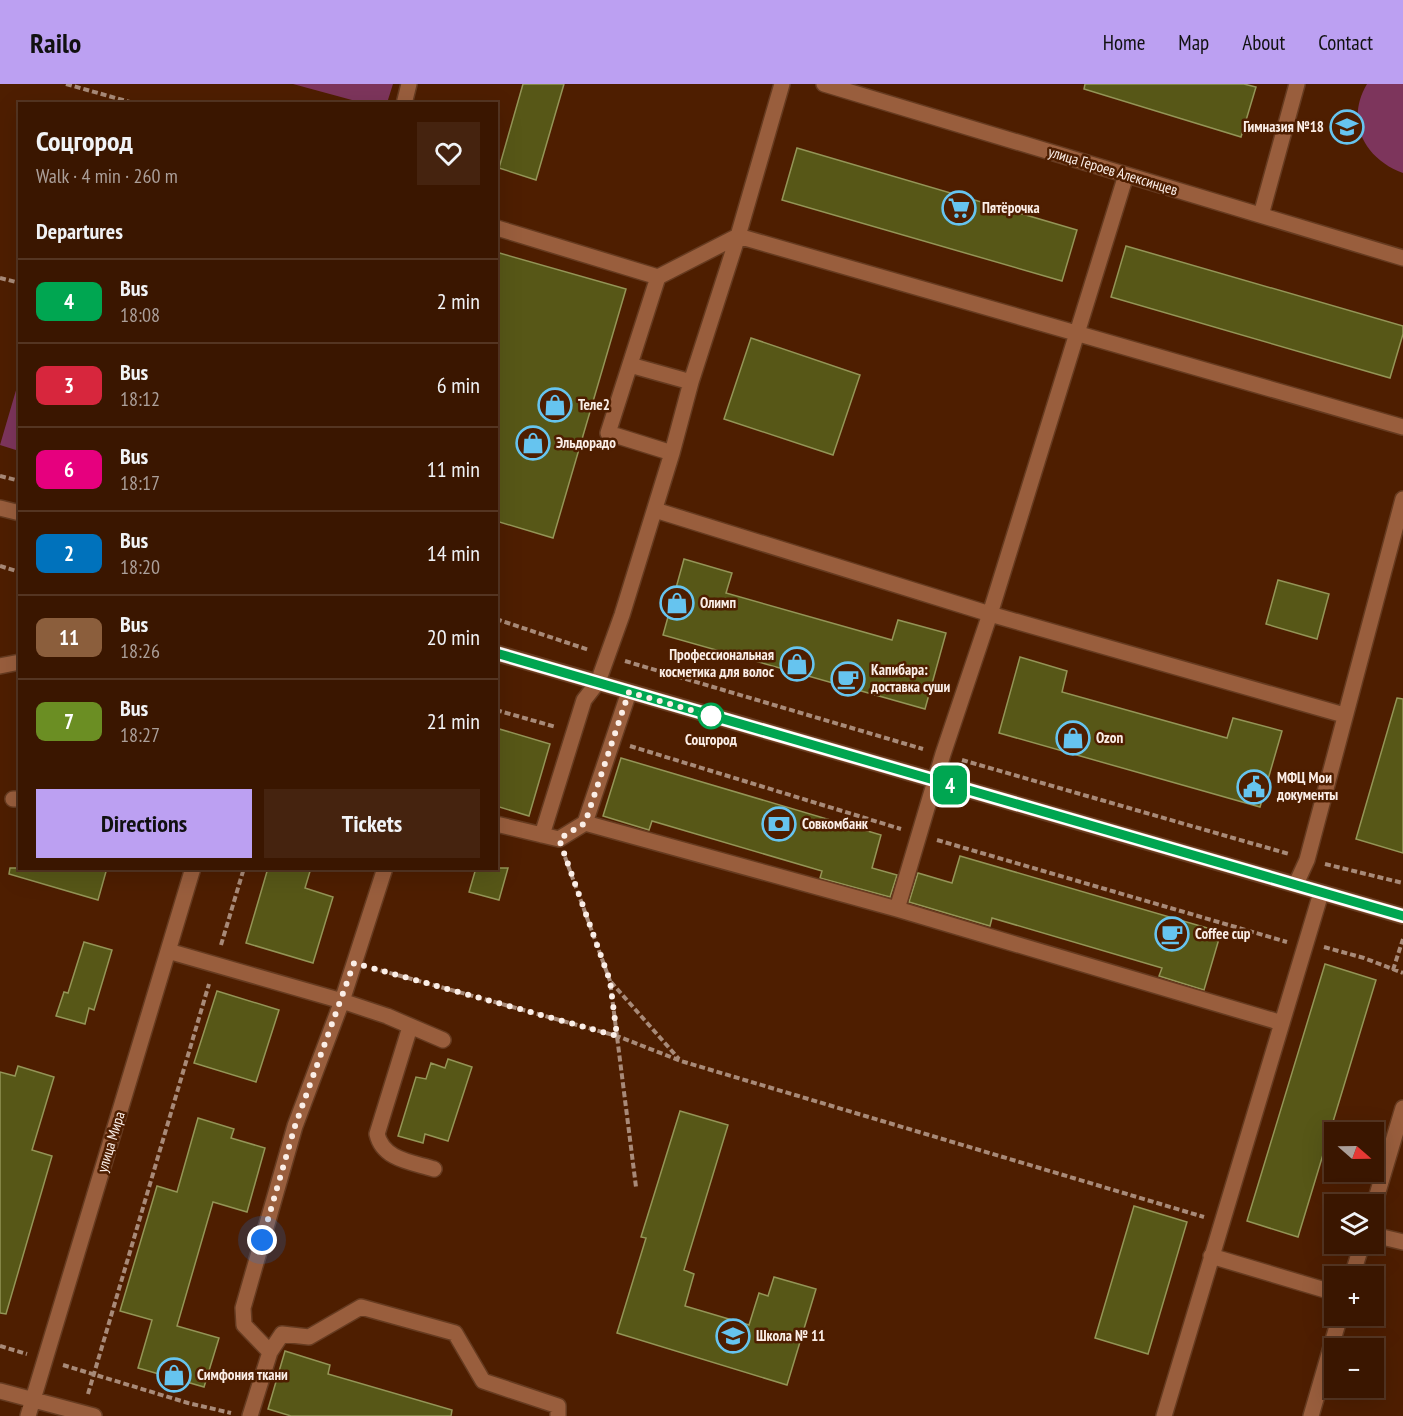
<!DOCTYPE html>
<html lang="en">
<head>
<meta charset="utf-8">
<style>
	:root { --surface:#3a1600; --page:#45230f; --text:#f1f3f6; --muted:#ab9f99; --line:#543522; --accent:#bca0f2 }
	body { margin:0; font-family:"PT Sans Narrow",sans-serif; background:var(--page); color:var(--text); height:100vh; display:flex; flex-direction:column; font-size:22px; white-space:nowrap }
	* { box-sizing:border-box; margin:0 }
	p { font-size:20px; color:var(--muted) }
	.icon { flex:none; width:33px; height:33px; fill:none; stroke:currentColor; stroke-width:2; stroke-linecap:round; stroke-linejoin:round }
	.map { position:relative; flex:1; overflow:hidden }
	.panel { position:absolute; left:18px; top:18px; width:480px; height:768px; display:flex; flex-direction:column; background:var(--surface); border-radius:0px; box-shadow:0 6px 24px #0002,0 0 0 2px var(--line) }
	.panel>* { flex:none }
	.badge { padding:0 12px; border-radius:9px; font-size:21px; line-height:39px }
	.needle { width:39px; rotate:110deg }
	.fabs { position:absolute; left:1324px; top:1038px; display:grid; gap:12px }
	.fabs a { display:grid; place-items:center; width:60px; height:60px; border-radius:0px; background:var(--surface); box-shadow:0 6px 24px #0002,0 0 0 2px var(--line); font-size:30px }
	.you { position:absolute; width:30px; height:30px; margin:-15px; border:4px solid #fff; border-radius:50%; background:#1a73e8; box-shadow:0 0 0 9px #1a73e833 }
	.map>.badge { position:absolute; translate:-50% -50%; box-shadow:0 0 0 3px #fff }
	h2 { padding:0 18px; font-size:22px; line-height:54px }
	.round { display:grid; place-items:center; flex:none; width:63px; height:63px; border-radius:0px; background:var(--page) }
	.overview { display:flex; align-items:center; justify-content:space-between; height:102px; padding:0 18px }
	h1 { font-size:28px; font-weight:600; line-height:45px }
	.action { display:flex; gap:12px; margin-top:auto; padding:12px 18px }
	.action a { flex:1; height:69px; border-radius:0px; background:var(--accent); color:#111; font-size:24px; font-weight:600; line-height:69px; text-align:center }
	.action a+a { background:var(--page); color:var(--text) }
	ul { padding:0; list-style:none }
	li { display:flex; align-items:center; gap:18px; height:84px; padding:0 18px; border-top:2px solid var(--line) }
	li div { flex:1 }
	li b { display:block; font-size:22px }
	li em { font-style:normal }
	li .badge { min-width:66px; font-weight:700; text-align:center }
	header { display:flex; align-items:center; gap:36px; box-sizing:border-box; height:84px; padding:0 30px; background:var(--accent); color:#111 }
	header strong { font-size:28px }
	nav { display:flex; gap:33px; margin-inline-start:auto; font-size:21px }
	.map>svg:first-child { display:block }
	.green { fill:#7d355c }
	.building { fill:#575717; stroke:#949557; stroke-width:1.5 }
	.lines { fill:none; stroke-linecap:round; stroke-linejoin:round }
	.minor-casing { stroke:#663b20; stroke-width:18 }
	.path { stroke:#a88a78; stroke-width:4; stroke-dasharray:6 3; stroke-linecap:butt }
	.minor { stroke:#995e3d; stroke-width:15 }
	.line-casing { stroke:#fff; stroke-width:14 }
	.line { stroke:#00a651; stroke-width:9 }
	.walk { stroke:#fbeee7; stroke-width:6; stroke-dasharray:0 10.8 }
	.stop-dot { fill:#fff; stroke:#00a651; stroke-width:3 }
	.labels { text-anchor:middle; stroke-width:5; stroke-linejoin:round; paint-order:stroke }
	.poi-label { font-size:15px; font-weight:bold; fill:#fbeee7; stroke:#4e1e00; text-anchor:start }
	.street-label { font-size:15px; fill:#fbeee7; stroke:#4e1e00 }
	.stop-label { font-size:15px; font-weight:bold; fill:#fbeee7; stroke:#4e1e00 }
</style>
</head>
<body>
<header>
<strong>Railo</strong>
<nav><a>Home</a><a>Map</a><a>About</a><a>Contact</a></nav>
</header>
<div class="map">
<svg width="1403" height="1332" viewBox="0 0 1403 1332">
	<rect width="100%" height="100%" fill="#4e1e00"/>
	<path class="green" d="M293,0H393L387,19H363Z
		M1367,0H1403V89C1364,75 1345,37 1367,0Z
		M19,296V367L0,361Z"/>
	<path class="building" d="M523,0H564L536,96L499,84Z
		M1085,0H1244L1256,3L1241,53L1084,5Z
		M797,64L1077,146L1062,197L782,116Z
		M1126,162L1403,242V250L1390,294L1111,213Z
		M496,168L626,205L553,454L496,437Z
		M751,254L860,291L833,371L724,335Z
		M684,475L732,489L726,509L892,556L898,536L946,549L925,625L663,551Z
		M1278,496L1329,510L1317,555L1266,540Z
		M1020,573L1067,587L1062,608L1227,654L1233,634L1282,647L1260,723L999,649Z
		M1397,614L1403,615V769L1356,755Z
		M496,644L550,660L529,732L496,722Z
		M621,674L881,751L872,784L897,791L890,813L820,794L822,787L652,737L649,746L603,732Z
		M960,772L1221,848L1204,906L1159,892L1162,884L992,834L990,842L909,818L918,789L952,799Z
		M10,784H107L98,816L9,790Z
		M268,784H311L305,804L333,813L313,879L246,859Z
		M476,784H508L499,816L469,808Z
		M84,858L112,866L94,926L89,924L85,940L56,932L64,908L68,909Z
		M1325,880L1376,896L1298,1153L1247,1137Z
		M217,907L279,926L256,998L194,979Z
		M448,975L472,983L448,1057L425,1050L423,1059L398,1052L416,993L426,995L431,979L445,984Z
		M18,982L54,993L32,1066L52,1072L6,1230L0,1229V988L15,992Z
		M680,1027L728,1041L684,1186L694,1190L685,1222L749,1241L759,1209L768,1212L774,1193L816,1205L787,1301L617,1249L646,1154L641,1153Z
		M198,1034L234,1045L231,1054L265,1064L247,1128L213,1118L177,1242L219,1254L204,1303L138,1284L152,1236L120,1227L157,1102L177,1108Z
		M1134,1122L1187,1138L1148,1270L1095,1254Z
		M285,1267L330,1281L328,1290L452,1326L451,1332H291L268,1325Z"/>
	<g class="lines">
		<defs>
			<path id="minor" d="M824,0L1403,174
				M404,20L409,0
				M1261,131L1297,0
				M497,144L658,193
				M630,281L691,298
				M672,369L608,349L658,193L738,152L1403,343
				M0,424L20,429
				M655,426L990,530L1344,631
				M496,569L1403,832
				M0,582L20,578
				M13,715H20
				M585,739L897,825L1282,939
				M496,740L559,755L585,739L629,608
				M542,751L584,616L598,598L622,531L672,369L691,298L738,152L782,0
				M1296,800L1307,776L1403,415
				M897,825L943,670L990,530L1126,91
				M168,867L342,917L387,932L443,956
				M410,943L377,1050C383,1076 412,1078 434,1085
				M1374,1121L1403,1024
				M1374,1151L1403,1158
				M1211,1172L1335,1209
				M1352,1192L1362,1160
				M270,1268L244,1241L243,1224L295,1042L342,917L385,784
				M0,1307L94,1332
				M28,1332L193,784
				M250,1332L270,1268L282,1250L309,1253L361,1223L455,1249L483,1297L558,1322V1332
				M1164,1332L1321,809
				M1311,1332L1340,1232"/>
		</defs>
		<use href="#minor" class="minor-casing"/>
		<path class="path" d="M66,0L137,20
			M0,194L20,199
			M0,392L20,397
			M0,482L20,488
			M496,535L589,566
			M625,577L923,665
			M496,626L556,643
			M630,662L901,745
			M962,676L1289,770
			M937,756L1287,858
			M565,773L610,897L636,1103
			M1325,780L1403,799
			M221,861L244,784
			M1324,863L1364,874L1403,889
			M372,884L617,952L681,977L1204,1133
			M1393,886L1403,855
			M611,898L679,975
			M0,1262L27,1270
			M63,1281L188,1319L231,1329
			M88,1310L209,900"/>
		<use href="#minor" class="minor"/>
	</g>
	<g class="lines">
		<defs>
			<path id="line" d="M496,569L1403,832"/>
		</defs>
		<use href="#line" class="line-casing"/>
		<use href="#line" class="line"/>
		<path class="walk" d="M262,1156L295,1042L354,879L617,952L610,897L559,755L585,739L629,608L711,632"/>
	</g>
	<defs>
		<symbol id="school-ring" viewBox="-11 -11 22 22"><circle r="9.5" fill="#4e1e00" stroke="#66c4ef" stroke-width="1.5"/><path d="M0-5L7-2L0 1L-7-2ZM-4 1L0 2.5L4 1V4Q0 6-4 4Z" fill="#66c4ef"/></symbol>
		<symbol id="supermarket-ring" viewBox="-11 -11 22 22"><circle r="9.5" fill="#4e1e00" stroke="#66c4ef" stroke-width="1.5"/><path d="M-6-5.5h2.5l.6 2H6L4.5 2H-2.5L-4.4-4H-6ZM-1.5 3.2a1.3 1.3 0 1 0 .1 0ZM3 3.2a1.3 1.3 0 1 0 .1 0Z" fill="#66c4ef"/></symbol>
		<symbol id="shop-ring" viewBox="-11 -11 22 22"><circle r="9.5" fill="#4e1e00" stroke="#66c4ef" stroke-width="1.5"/><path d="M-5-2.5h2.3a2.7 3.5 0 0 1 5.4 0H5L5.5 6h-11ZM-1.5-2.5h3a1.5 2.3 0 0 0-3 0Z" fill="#66c4ef"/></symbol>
		<symbol id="cafe-ring" viewBox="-11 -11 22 22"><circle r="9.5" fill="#4e1e00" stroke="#66c4ef" stroke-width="1.5"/><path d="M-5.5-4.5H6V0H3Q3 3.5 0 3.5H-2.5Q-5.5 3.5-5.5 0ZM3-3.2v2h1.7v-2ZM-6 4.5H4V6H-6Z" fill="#66c4ef"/></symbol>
		<symbol id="civic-ring" viewBox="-11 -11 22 22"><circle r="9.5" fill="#4e1e00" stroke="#66c4ef" stroke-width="1.5"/><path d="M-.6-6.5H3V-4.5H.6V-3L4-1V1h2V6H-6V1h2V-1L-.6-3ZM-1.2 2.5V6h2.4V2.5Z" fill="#66c4ef"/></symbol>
		<symbol id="bank-ring" viewBox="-11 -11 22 22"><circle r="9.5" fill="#4e1e00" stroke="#66c4ef" stroke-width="1.5"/><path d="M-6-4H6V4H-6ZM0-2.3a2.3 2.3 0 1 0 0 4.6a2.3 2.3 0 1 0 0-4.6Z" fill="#66c4ef"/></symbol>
	</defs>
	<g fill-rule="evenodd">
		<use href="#school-ring" x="1328" y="24" width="38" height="38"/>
		<use href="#supermarket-ring" x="940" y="105" width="38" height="38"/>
		<use href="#shop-ring" x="536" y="302" width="38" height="38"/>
		<use href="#shop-ring" x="514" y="340" width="38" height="38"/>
		<use href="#shop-ring" x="658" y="500" width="38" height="38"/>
		<use href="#shop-ring" x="778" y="561" width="38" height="38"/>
		<use href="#cafe-ring" x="829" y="576" width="38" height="38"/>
		<use href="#shop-ring" x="1054" y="635" width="38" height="38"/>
		<use href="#civic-ring" x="1235" y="684" width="38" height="38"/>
		<use href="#bank-ring" x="760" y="721" width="38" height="38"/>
		<use href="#cafe-ring" x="1153" y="831" width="38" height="38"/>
		<use href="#school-ring" x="714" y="1233" width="38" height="38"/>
		<use href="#shop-ring" x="155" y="1272" width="38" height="38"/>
	</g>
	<circle class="stop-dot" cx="711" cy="632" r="12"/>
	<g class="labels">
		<g class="poi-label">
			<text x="1324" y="48" text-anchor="end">Гимназия №18</text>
			<text x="982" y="129">Пятёрочка</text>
			<text x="578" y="326">Теле2</text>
			<text x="556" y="364">Эльдорадо</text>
			<text x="700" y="524">Олимп</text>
			<text x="774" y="576" text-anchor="end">Профессиональная<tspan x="774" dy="17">косметика для волос</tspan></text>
			<text x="871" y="591">Капибара:<tspan x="871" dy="17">доставка суши</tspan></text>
			<text x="1096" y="659">Ozon</text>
			<text x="1277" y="699">МФЦ Мои<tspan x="1277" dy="17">документы</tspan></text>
			<text x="802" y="745">Совкомбанк</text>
			<text x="1195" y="855">Coffee cup</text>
			<text x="756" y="1257">Школа № 11</text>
			<text x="197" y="1296">Симфония ткани</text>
		</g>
		<g class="street-label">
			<text transform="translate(1113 87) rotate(17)" y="5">улица Героев Алексинцев</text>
			<text transform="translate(111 1058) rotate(-73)" y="5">улица Мира</text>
		</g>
		<g class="stop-label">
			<text x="711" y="661">Соцгород</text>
		</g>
	</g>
</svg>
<div class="fabs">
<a><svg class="needle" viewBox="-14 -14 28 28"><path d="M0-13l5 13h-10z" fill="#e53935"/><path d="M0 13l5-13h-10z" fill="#ab9f99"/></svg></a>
<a><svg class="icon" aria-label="layers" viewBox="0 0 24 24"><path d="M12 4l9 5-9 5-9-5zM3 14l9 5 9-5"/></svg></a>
<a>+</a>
<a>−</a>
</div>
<div class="you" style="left:262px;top:1156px"></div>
<b class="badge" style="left:950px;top:701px;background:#00a651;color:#fff">4</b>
<section class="panel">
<div class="overview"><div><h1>Соцгород</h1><p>Walk · 4 min · 260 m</p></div><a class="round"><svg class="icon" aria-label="heart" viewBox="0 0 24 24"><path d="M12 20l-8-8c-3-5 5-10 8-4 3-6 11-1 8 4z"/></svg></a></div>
<h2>Departures</h2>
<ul>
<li><span class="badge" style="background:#00a651;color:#fff">4</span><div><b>Bus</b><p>18:08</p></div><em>2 min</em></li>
<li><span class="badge" style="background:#d7263d;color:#fff">3</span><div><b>Bus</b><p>18:12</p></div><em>6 min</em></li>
<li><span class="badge" style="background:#e6007e;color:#fff">6</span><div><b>Bus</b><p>18:17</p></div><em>11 min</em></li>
<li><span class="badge" style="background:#0072bc;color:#fff">2</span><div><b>Bus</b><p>18:20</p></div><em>14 min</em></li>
<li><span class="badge" style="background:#8b5e3c;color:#fff">11</span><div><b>Bus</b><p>18:26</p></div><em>20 min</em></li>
<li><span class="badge" style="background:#6b8e23;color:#fff">7</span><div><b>Bus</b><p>18:27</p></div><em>21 min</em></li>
</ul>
<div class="action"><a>Directions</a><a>Tickets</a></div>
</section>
</div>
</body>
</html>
